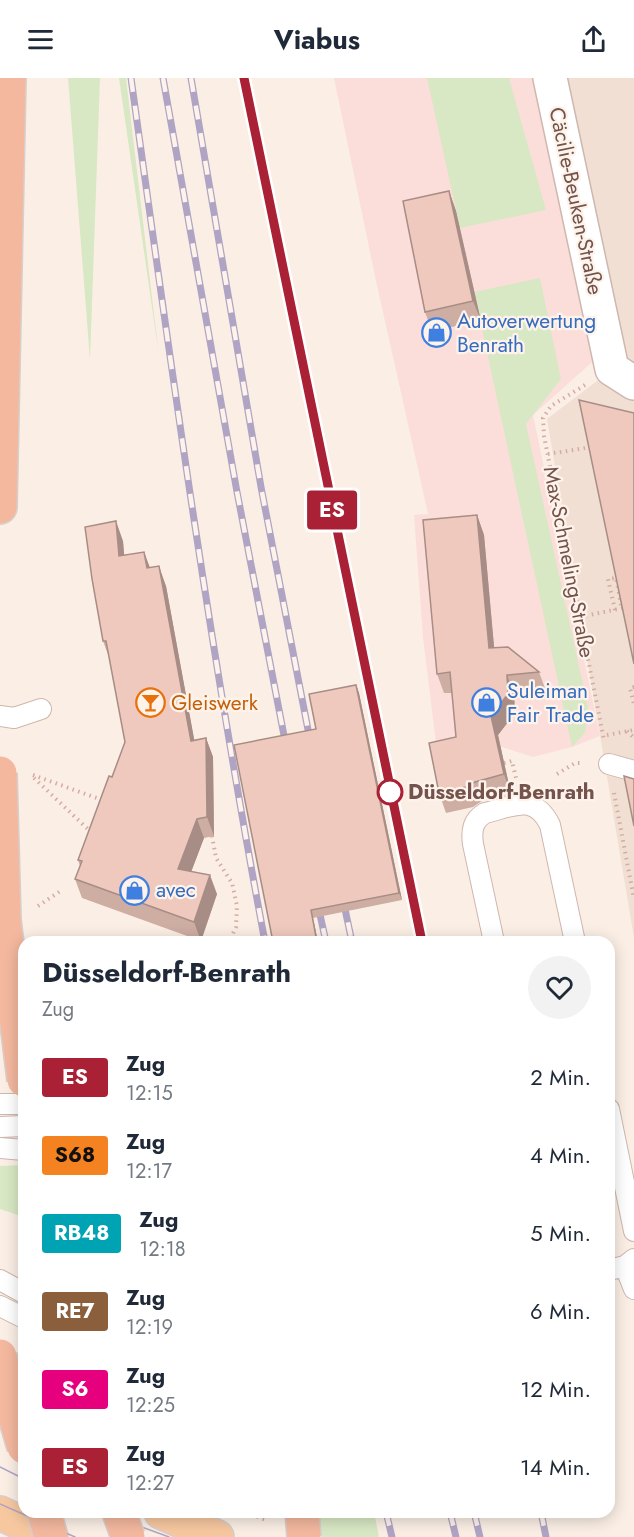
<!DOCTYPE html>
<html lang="de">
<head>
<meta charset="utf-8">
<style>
	:root { --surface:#fff; --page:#f2f2f3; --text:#1f2937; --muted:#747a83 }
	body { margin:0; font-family:Jost,sans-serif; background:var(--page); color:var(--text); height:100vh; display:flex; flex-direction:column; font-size:22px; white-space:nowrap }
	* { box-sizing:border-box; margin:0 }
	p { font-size:20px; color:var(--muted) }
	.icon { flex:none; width:33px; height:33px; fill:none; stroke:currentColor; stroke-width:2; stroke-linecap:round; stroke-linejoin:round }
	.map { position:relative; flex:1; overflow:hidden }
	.side { position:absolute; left:18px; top:858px; width:597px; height:582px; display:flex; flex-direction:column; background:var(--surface); border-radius:18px; box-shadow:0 3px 15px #0003 }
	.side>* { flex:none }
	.badge { padding:0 12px; border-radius:4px; font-size:21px; line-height:39px }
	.map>.badge { position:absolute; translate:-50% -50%; box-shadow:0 0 0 3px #fff }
	.round { display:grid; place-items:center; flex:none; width:63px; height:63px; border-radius:32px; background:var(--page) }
	.head { display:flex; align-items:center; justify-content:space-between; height:102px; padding:0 24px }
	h1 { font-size:28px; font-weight:700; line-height:45px }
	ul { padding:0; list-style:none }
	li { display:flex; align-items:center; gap:18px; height:78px; padding:0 24px }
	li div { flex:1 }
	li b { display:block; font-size:22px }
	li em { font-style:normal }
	li .badge { min-width:66px; font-weight:700; text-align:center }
	header { display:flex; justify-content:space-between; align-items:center; height:78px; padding:0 24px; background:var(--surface); font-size:27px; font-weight:700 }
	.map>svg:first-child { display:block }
	.residential { fill:#f2dfd3 }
	.commercial { fill:#fbded9 }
	.green { fill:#d8e8c4 }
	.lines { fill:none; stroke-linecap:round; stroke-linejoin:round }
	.service-casing { stroke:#ceb7af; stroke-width:22 }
	.minor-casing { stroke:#ceb7af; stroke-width:36 }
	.primary-casing { stroke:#d8cfcd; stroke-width:36 }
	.trunk-casing { stroke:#d8cfcd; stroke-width:36 }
	.path { stroke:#d4aca1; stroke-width:4; stroke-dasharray:1.5 4.5; stroke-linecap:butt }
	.service { stroke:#fff; stroke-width:20 }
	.minor { stroke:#fff; stroke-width:33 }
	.primary { stroke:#f7c8a0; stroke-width:33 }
	.trunk { stroke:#f4b89f; stroke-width:33 }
	.tram { stroke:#b0a4c4; stroke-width:1.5 }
	.rail-casing { stroke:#b0a4c4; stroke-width:7 }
	.rail { stroke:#fef3eb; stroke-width:4.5; stroke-dasharray:14; stroke-linecap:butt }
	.trunk-bridge-casing { stroke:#d8cfcd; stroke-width:36; stroke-linecap:butt }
	.trunk-bridge { stroke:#f4b89f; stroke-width:33 }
	.wall { fill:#ceada3 }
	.shaded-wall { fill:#a78d85 }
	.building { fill:#efc9be; stroke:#a78d85; stroke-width:1.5 }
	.line-casing { stroke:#fff; stroke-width:14 }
	.line { stroke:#aa2135; stroke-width:9 }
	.stop-dot { fill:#fff; stroke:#aa2135; stroke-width:3 }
	.labels { text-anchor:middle; stroke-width:4.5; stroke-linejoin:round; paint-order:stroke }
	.street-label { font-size:21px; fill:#73534b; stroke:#fef3eb }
	.shop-label { font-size:21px; fill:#366cbe; stroke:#fef3eb; text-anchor:start }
	.food-label { font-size:21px; fill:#c56008; stroke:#fef3eb; text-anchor:start }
	.stop-label { font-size:21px; font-weight:bold; fill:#73534b; stroke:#fef3eb; text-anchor:start }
</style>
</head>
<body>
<header><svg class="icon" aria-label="menu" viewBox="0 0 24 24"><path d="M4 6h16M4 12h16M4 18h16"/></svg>Viabus<svg class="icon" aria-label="share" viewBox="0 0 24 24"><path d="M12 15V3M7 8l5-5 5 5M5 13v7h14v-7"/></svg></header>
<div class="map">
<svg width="634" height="1459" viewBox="0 0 634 1459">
	<rect width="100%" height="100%" fill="#fbefe5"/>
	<path class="residential" d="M557,0H634V860L547,341L618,287Z"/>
	<path class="commercial" d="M334,0H544L599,278L533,337L600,658L572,669L533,679L499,668L438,681L423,560L414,437L428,436L376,203Z"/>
	<path class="green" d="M68,0H100L90,282Z
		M119,0H126L159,278Z
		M427,0H509L546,132L460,150Z
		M540,200L561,301L526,346L588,629L585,655L572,669L474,214Z
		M24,1087V1139L0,1131V1088Z
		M312,1434H374L379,1459H323L315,1456Z"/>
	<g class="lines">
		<defs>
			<path id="service" d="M0,638L14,640L41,631
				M609,686L634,693
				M494,864L473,766C471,752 473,742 485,735C514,728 534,715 550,747L575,864
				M0,1026H24
				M609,1031L634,1153
				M0,1049L24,1048
				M0,1070L24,1072
				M625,1188L634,1211
				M609,1192L625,1188L634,1181
				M0,1202L24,1215
				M0,1228L24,1240"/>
			<path id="minor" d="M550,0L612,291L634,305"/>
			<path id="primary" d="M161,1434L217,1459
				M0,1435L51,1459"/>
			<path id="trunk" d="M0,429L9,0"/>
		</defs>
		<use href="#service" class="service-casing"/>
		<use href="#minor" class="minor-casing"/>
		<use href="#primary" class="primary-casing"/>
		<use href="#trunk" class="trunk-casing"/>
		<path class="path" d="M585,307L551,328L543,340L544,358L604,662
			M548,376L592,369
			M615,532L608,501L616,500L622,531
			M580,539L623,530
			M634,609L630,610L634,626
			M627,653L634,660
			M607,657L634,652
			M504,685L512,683L516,700
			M557,696L575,685H583
			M33,697L102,722
			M34,700L92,755
			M614,715L634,821
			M212,758L216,780L232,805L237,828L236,849L229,864
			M38,828L62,812
			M246,1434L268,1443"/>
		<use href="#service" class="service"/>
		<use href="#minor" class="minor"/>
		<use href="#primary" class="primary"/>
		<use href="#trunk" class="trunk"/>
		<path class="tram" d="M0,1389L24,1401
			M0,1426L75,1459
			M101,1434L169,1459"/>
		<defs>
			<path id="rail" d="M131,0C171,289 211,578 265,864
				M163,0L237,414L287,673
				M191,0L261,409L311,667
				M244,0L422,864
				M342,817L352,864
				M317,823L326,864
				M386,1434L392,1459
				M450,1434L456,1459
				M474,1434L480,1459
				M541,1434L546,1459"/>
		</defs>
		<use href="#rail" class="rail-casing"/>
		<use href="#rail" class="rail"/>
		<defs>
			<path id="trunk-bridge" d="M0,695L4,842L24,1002
				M0,1278L9,1318L24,1369
				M44,1434L51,1459
				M119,1434L128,1459
				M302,1434L304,1459"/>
		</defs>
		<use href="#trunk-bridge" class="trunk-bridge-casing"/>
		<use href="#trunk-bridge" class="trunk-bridge"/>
	</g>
	<path class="wall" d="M449,113L456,133L481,243L432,253L425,234Z
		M477,437L484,457L494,570L539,594L546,613L514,616L515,635L498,657L511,716L482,723L473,729L446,735L439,715L456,659L452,615H444L437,596Z
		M123,463L124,477L144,474L150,490L166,508L194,662L206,660L213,679L214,758L204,760L191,794L217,816L201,863L82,820L75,801L80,788L78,782L112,699L125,664L110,582L103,563Z
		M356,607L359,615L402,822L313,840L273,864L316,651Z"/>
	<path class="shaded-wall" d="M449,113L456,133L481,243L473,223Z
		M477,437L484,457L496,590L489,570Z
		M116,443L123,463L126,498L119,478Z
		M144,474L151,493L147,490Z
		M159,488L166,508L198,682L191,663Z
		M507,597L514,616L515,635L498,657L511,716L504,696L491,638Z
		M356,607L359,615L402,822L399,815Z
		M206,660L213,679L214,758L207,739Z
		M197,741L204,760L185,810L178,791Z
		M210,797L217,816L201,863L194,844Z
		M311,832L313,840L318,864H317Z"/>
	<path class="building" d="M449,113L473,223L425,234L403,123Z
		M579,322L634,335V586Z
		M477,437L489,570L508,569L539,594L507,597L508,616L491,638L504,696L475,704L466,709L439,715L429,665L456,659L450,594L437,596L423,442Z
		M116,443L119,478L144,474L147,490L159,488L191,663L206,660L207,739L197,741L178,791L210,797L194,844L75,801L82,783L78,782L109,698L112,699L125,664L106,563H103L92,501L85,449Z
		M356,607L399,815L311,832L317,864H273L234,667L316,651L309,616Z
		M624,698L634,701V748Z"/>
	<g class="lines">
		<defs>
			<path id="line" d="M244,0L422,864"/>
		</defs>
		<use href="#line" class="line-casing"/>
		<use href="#line" class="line"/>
	</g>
	<defs>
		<symbol id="shop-ring" viewBox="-11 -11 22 22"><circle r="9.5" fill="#fef3eb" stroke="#3f7fe0" stroke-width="1.5"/><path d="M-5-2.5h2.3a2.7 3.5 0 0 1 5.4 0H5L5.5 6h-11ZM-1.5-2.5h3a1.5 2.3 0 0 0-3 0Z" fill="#3f7fe0"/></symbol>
		<symbol id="bar-ring" viewBox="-11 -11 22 22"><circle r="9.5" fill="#fef3eb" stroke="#e8710a" stroke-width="1.5"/><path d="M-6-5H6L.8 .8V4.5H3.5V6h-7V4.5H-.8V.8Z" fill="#e8710a"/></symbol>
	</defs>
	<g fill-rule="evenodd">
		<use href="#shop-ring" x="420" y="238" width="33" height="33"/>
		<use href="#bar-ring" x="134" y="608" width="33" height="33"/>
		<use href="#shop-ring" x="470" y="608" width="33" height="33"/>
		<use href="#shop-ring" x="118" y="796" width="33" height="33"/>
	</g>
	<circle class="stop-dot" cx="390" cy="714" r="12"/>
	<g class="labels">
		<g class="street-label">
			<text transform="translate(576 123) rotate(78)" y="7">Cäcilie-Beuken-Straße</text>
			<text transform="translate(569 484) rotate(79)" y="7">Max-Schmeling-Straße</text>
		</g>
		<g class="shop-label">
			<text x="457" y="250">Autoverwertung<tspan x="457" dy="24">Benrath</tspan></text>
			<text x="507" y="620">Suleiman<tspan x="507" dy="24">Fair Trade</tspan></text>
			<text x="156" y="819">avec</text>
		</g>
		<g class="food-label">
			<text x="171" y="632">Gleiswerk</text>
		</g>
		<g class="stop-label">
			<text x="408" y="721">Düsseldorf-Benrath</text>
		</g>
	</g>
</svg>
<b class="badge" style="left:332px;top:432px;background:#aa2135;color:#fff">ES</b>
<section class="side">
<div class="head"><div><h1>Düsseldorf-Benrath</h1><p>Zug</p></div><a class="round"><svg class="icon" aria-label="heart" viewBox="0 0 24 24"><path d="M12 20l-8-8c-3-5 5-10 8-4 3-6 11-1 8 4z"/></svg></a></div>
<ul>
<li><span class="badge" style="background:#aa2135;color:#fff">ES</span><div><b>Zug</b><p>12:15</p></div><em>2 Min.</em></li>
<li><span class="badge" style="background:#f58220;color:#111">S68</span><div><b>Zug</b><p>12:17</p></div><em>4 Min.</em></li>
<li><span class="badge" style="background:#00a3b4;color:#fff">RB48</span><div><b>Zug</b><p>12:18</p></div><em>5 Min.</em></li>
<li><span class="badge" style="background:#8b5e3c;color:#fff">RE7</span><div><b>Zug</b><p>12:19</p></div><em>6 Min.</em></li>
<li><span class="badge" style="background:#e6007e;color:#fff">S6</span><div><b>Zug</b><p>12:25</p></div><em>12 Min.</em></li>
<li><span class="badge" style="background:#aa2135;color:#fff">ES</span><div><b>Zug</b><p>12:27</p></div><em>14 Min.</em></li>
</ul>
</section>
</div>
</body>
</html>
